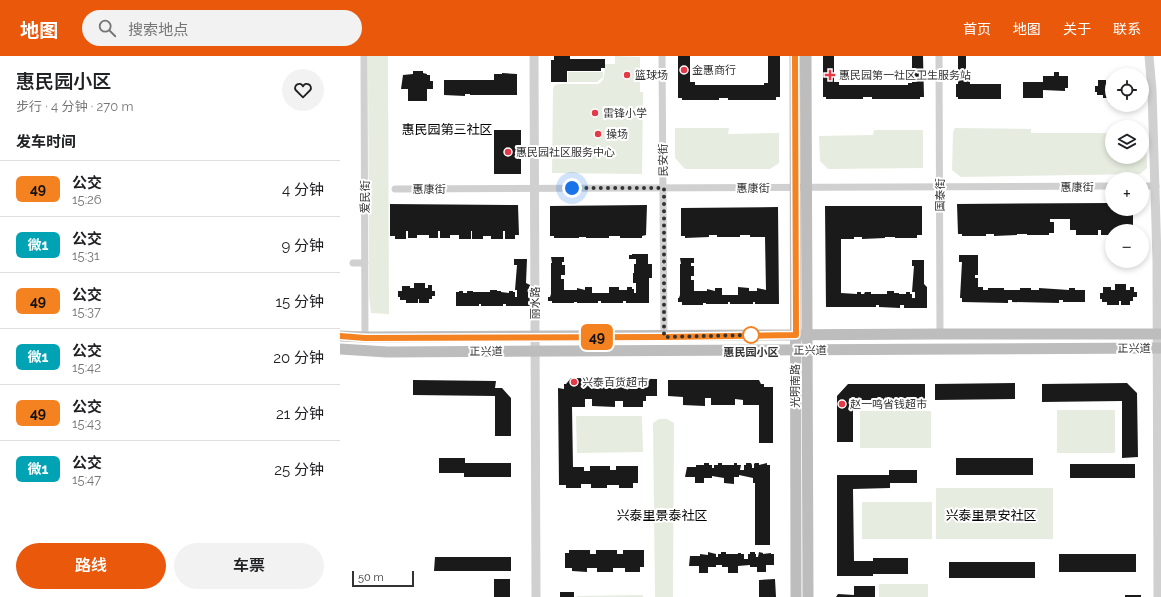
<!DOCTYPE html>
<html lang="zh">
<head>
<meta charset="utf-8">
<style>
	:root { --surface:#fff; --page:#f2f2f2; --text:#202124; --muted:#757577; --line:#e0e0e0; --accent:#ea580c }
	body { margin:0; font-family:Raleway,"Noto Sans SC",sans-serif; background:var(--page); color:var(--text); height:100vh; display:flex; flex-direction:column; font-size:15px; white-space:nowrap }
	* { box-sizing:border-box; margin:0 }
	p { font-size:13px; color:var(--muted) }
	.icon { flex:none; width:22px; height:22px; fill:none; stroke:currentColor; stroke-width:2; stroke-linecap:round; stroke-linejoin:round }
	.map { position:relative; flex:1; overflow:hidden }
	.details { display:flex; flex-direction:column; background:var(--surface); width:340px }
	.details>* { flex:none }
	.badge { padding:0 8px; border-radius:6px; font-size:14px; line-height:26px }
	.tools { position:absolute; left:765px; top:12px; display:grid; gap:8px }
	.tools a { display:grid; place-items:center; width:44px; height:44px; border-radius:50%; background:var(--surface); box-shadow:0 2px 6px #0003; font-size:20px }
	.scale { position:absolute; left:12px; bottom:10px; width:62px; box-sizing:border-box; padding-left:4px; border:2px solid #333; border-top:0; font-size:11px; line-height:14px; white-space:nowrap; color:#333; -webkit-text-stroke:3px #fff; paint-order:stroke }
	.you { position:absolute; width:20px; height:20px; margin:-10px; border:3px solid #fff; border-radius:50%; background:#1a73e8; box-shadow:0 0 0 6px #1a73e833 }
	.map>.badge { position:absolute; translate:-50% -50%; box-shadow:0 0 0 2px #fff }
	h2 { padding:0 16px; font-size:15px; line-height:36px }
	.round { display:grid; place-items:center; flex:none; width:42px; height:42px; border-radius:21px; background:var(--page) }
	.headline { display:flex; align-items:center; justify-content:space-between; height:68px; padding:0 16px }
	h1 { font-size:19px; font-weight:600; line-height:30px }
	.primary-button { display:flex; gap:8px; margin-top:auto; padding:8px 16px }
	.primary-button a { flex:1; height:46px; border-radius:24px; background:var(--accent); color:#fff; font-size:16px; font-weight:600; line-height:46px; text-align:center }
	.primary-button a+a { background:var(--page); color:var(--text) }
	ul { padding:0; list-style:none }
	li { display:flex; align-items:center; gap:12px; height:56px; padding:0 16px; border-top:1px solid var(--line) }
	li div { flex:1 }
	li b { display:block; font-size:15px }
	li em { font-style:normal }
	li .badge { min-width:44px; font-weight:700; text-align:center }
	header { display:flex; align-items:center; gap:24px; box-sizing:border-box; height:56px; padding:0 20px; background:var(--accent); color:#fff }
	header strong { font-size:19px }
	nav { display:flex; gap:22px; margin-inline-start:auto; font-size:14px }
	.search { width:280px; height:36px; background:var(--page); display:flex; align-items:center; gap:10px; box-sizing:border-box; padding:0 14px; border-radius:22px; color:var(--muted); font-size:15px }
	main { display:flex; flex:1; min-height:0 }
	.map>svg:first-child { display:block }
	.green { fill:#e6ecdf }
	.building { fill:#1a1a1a }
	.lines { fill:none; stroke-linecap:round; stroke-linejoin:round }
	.minor { stroke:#d0d0d0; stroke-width:7 }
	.tertiary { stroke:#d0d0d0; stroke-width:9 }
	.secondary { stroke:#bdbdbd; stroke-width:11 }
	.line-casing { stroke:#fff; stroke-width:9 }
	.line { stroke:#f58220; stroke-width:6 }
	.walk { stroke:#333; stroke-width:4; stroke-dasharray:0 7.2 }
	.poi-dot { fill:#e63946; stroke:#fff; stroke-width:1.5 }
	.stop-dot { fill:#fff; stroke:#f58220; stroke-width:2 }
	.labels { text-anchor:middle; stroke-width:4; stroke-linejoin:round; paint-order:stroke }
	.poi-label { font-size:11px; fill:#333; stroke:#fff; text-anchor:start }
	.street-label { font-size:11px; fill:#333; stroke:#fff }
	.stop-label { font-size:11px; font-weight:bold; fill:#333; stroke:#fff }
	.quarter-label { font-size:13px; fill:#000; stroke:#fff }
</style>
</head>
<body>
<header>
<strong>地图</strong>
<div class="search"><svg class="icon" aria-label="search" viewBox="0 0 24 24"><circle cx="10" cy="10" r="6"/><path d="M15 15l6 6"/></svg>搜索地点</div>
<nav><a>首页</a><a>地图</a><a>关于</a><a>联系</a></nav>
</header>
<main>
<section class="details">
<div class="headline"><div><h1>惠民园小区</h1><p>步行 · 4 分钟 · 270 m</p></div><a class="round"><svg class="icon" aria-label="heart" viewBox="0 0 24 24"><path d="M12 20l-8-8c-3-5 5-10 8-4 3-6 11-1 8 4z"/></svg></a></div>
<h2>发车时间</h2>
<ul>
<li><span class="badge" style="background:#f58220;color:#111">49</span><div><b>公交</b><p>15:26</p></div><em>4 分钟</em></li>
<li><span class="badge" style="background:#00a3b4;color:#fff">微1</span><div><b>公交</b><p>15:31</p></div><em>9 分钟</em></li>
<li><span class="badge" style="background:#f58220;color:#111">49</span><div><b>公交</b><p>15:37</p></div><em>15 分钟</em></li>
<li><span class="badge" style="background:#00a3b4;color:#fff">微1</span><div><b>公交</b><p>15:42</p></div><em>20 分钟</em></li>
<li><span class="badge" style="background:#f58220;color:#111">49</span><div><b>公交</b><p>15:43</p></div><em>21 分钟</em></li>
<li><span class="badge" style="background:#00a3b4;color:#fff">微1</span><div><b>公交</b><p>15:47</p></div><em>25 分钟</em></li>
</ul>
<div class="primary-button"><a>路线</a><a>车票</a></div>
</section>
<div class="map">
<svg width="821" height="541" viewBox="0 0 821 541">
	<rect width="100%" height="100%" fill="#fff"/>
	<path class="green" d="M28,0H48L49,258L31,257L29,239Z
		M275,0L300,1V36H303L302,118L212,117L213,32L215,29L219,28H259C266,22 264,16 265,8H275Z
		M228,16H263V21L257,26H228Z
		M335,72H389L388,78L439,77V107L430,113H345L335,102Z
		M615,72L691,73V77H772V101H802V77H806L807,112L800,118L621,121L612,114L613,76Z
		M534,74H583V112L488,113L480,105L479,80L533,79Z
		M717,354H775V397H717Z
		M520,355H591V392H520Z
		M236,360H302L303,396L237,397Z
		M319,363H327L334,367L333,541H315L313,367Z
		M596,432H713V483H596Z
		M522,446H592V483H522Z
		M539,528H588V541H539Z
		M303,539V541H237V540Z"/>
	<path class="building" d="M214,0H230V3H265V12H261V15H227V26H211V4H214Z
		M338,0H350V26H355V29H424V27H428V0H440V41H436V44H388V42H379V44H342V42H338Z
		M483,0H494V26H499V29H568V27H572V0H583L584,41H580V43H532V41H523V43H486V41H483Z
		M618,0H626V24H630V28H661V43H618V41H616V28H618Z
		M73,15H83V17L87,18V19H90V25H93V33H87V45H68V33H61L63,19L73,18Z
		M714,16H719V20H728V32H725V35L703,34V42H683V26H703V20H714Z
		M162,17L177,18V39H130V38H125V40L104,39V24H154V18H162Z
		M770,22H772V42H763V39H757V36H755V30H758V24H766V27H770Z
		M154,74H181V118H154Z
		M772,147V153H793V175H772V179H761V174H758V179H736V174H730V163H710V166H714V177H709V179H687V178H677V179L654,180V178H646V180H622V178H618L617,148Z
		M50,148L178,149L179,179H175V183H165V175H163V183H151V180H143V183H132V175H131V183H119V179H110V182H100V175H98V182H89V179H77V182H68V175H66V183H55V180H50Z
		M307,149L306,179L302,180V182H280V180H269V182H246V181H239V182H214V180H210V150Z
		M485,150H582V179H577V182H555V181H545V182L522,183V181H514V183H501V237L517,238V236H521V238H524L525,236H531V238H547V235H554V237H559V238H566V236H570V238H572V242H575V236H572L574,210H572V204H584V228L587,231V252H564V249H560V252L539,251V249H536V251H486Z
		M438,151L439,248H415V246H413V248H390V246H388V248H366V247H363V249H342V246H338V242H339L340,239V208H341L340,202H354V207H351V210H354V220H351V224H354V235H367V233L375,235V232H382V239H398V231L409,232V235H417V232L426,234L425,181H410V179H400V181H377V179H369V181L345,182V180H341V152Z
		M292,198H308V208H312V222H309V247H286V245H283V247H261V245H258V247H237V246H234V247H212V245H208V241H210L211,238V207H212L211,201H224V206H222V209H225V219H221V223H224V234H237V232L245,234V231H252V237H269V231H279V234H287V231H292V233H294V237H296V227H293V217H294V208H296V203H289V199H292Z
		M619,199H638V219H635V222H638V231H643V234H648V232H664V234H680V232H691V234H699V232L729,234V232H735V234H745V246H723V244H719V247L672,246V244H668V247L622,246V242H620L622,206H619Z
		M174,203H187L186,227L190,229V250H166V248H163V250H141V248H139V250H116V236H119V235H123V237H127V235H133V236H150V234H157V235H161V236L169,237V235H173V236H175V241H177V234H175L177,209H174Z
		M74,227H85V232H88V229H92V235H95V240H92V243H89V247H79V243H78V247H66V244H60V241H58V235H62V230H70V232H74Z
		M775,228H786V234H790V231H794V236H797V241H793V245H790V249H781V245H779V249H767V246H762V243H760V237H763V231H771V234H775Z
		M231,322L317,323V340H306V345H303V351H283V345H275V351L252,350V343H245V351H232L233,411H244V415H250V410H270V414H276V410H298V427H293V432H279V429H267V432H251V428H241V432H226V429H219L218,332L224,333V328H226Z
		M73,324L156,325L155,332H162L171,342V380H155V340L73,339Z
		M328,324H419L421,328H424V331H433V387H419V349H403V344L395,343V349H371V342H365V350L343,349V341L328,340Z
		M675,327V343L595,344V328Z
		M787,327L797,337L798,401L782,402V345L702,346V328Z
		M508,328H585V344H513V386H497V340Z
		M99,402H125V407H171V421H124V417H99Z
		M616,402H693V419H616Z
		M364,407H369V409H372V412H374V409H378V407H382V409H394V407H397V409H401L400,414H404V409H406V407H411L412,409V412H414V408L415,407H419V409L427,407V409H430V489H415V427H413V422L399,419V421H394V428L384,427V422L372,420V422H364V427H355V421H345L347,411H356V409H364Z
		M730,408H795V422H730Z
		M549,414H577V427H550V432L513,433L514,505H533V502H568V518H533V520H497V419H549Z
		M229,494H250V498H256V494H277V498H283V494H304V511H300V516H285V512H273V516H257V512H247V516L232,515V512H225V497H229Z
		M368,496L376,498V501H378V498H381V496H386V498H398V497H401V498H404V503H408V498H410V496H415V498H416V501H418L419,496L423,497V498L431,497V498H434V509H426V516H417V511H410V509L398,510V517H388V511H382V509H376V511H368V517H359V510H349L350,500H360V498L368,499Z
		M719,498H796V516H719Z
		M95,501H171V515H94Z
		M609,506H695V522H609Z
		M154,523H170V541H154Z
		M435,523L436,541H419V524Z
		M514,530H535V541H496L498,538L514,539Z
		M220,536H234V541H220Z
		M785,539H801V541H785Z"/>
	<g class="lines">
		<path class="minor" d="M24,0L25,281
			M322,0L324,281
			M599,0L600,278
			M802,130H816
			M55,133L772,130
			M13,207H25"/>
		<path class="tertiary" d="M194,0L196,541
			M809,0L812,34L817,203L818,541"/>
		<path class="secondary" d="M455,0L456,541
			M466,0L468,541
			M0,280L25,281L600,278H821
			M0,293L47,296L821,292"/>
	</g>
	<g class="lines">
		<defs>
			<path id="line" d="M0,280L25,282L324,281L456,279L455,0"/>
		</defs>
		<use href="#line" class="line-casing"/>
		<use href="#line" class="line"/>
		<path class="walk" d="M232,132H324V281L411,279"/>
	</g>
	<g class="poi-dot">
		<circle cx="344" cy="14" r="4"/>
		<circle cx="287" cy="19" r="4"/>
		<path d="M488 13h4v4h4v4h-4v4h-4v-4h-4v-4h4z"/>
		<circle cx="255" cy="57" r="4"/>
		<circle cx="258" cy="78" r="4"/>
		<circle cx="168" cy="96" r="4"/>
		<circle cx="234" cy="326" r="4"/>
		<circle cx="502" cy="348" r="4"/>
	</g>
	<circle class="stop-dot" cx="411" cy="279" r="8"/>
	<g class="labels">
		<g class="poi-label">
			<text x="352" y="18">金惠商行</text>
			<text x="295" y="23">篮球场</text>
			<text x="499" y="23">惠民园第一社区卫生服务站</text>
			<text x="263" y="61">雷锋小学</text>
			<text x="266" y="82">操场</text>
			<text x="176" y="100">惠民园社区服务中心</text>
			<text x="242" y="330">兴泰百货超市</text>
			<text x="510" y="352">赵一鸣省钱超市</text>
		</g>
		<g class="street-label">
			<text transform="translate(323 104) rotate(-91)" y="4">民安街</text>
			<text x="737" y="135">惠康街</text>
			<text x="413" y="136">惠康街</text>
			<text x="89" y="137">惠康街</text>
			<text transform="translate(600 139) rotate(-90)" y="4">国泰街</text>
			<text transform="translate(25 141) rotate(-90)" y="4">爱民街</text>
			<text transform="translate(195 247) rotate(-90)" y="4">丽水路</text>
			<text x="794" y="296">正兴道</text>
			<text x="470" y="298">正兴道</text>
			<text x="146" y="299">正兴道</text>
			<text transform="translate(455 330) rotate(-90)" y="4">光明南路</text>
		</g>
		<g class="stop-label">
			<text x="411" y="300">惠民园小区</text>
		</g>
		<g class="quarter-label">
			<text x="107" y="78">惠民园第三社区</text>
			<text x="322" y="464">兴泰里景泰社区</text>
			<text x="651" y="464">兴泰里景安社区</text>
		</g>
	</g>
</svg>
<div class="tools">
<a><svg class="icon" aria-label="locate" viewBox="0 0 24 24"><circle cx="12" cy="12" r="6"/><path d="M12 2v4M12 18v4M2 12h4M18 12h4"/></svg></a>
<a><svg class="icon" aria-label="layers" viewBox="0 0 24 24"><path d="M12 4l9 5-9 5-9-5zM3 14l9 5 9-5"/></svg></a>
<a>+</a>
<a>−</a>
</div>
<div class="scale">50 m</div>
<div class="you" style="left:232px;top:132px"></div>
<b class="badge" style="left:257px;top:281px;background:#f58220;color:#111">49</b>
</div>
</main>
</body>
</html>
